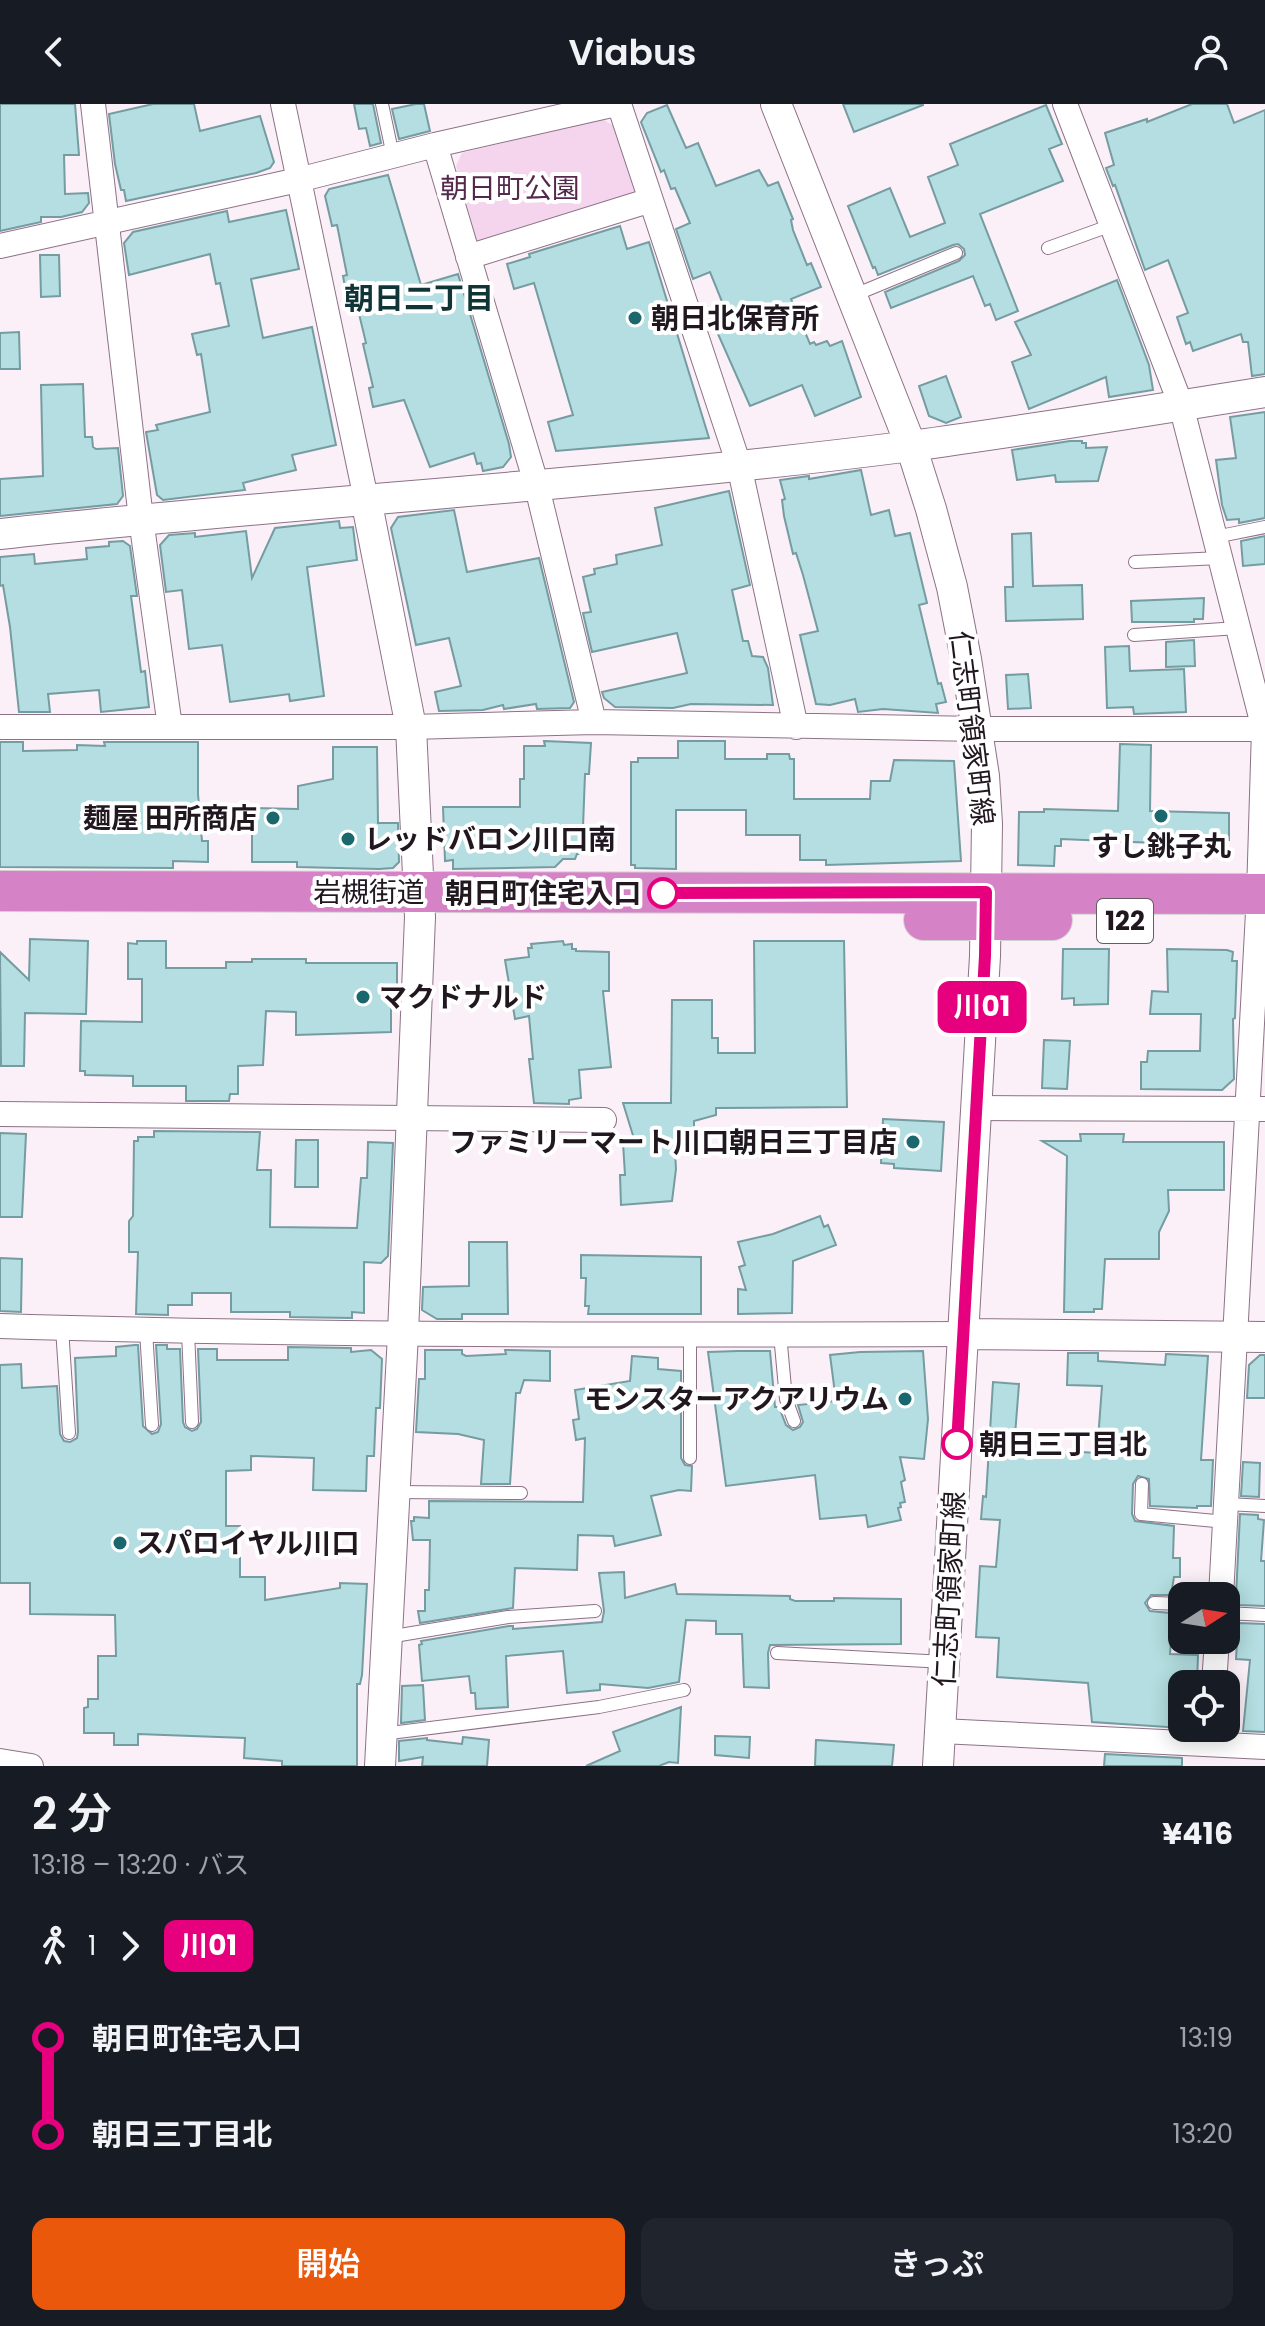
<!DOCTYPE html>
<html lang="ja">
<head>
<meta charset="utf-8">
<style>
	:root { --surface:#171b24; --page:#20242c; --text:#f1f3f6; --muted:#9ea1a6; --accent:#ea580c }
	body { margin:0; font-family:Poppins,"Noto Sans JP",sans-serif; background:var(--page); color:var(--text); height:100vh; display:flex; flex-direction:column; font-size:30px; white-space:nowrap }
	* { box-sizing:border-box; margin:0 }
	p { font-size:26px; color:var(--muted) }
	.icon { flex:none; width:44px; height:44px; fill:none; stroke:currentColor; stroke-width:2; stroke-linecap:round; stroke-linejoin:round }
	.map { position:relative; height:1662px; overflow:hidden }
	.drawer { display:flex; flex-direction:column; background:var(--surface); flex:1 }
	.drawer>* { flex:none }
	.badge { padding:0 16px; border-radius:12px; font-size:28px; line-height:52px }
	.needle { width:52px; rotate:78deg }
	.controls { position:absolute; left:1168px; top:1478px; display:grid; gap:16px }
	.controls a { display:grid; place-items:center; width:72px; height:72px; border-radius:16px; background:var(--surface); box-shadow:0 4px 20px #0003; font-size:40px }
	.map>.badge { position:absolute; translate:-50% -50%; box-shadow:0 0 0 4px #fff }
	.legs { display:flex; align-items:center; gap:12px; height:88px; padding:0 32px; font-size:26px }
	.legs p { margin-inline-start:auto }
	.overview { display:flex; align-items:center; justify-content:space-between; height:136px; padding:0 32px }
	h1 { font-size:44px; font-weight:600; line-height:60px }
	.button { display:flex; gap:16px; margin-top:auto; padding:16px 32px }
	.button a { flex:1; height:92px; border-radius:16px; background:var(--accent); color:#fff; font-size:32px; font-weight:600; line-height:92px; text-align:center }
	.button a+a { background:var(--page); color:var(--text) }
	ul { padding:0 32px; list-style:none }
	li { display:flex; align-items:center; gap:28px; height:96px; font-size:30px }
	li i { display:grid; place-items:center; width:12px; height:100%; margin:0 10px; background:currentColor }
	li i::after { content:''; width:20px; height:20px; margin:-10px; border:6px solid; border-radius:50%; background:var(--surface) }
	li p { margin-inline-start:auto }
	li:first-child i { background:linear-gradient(#0000 50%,currentColor 0) }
	li:last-child i { background:linear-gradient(currentColor 50%,#0000 0) }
	header { display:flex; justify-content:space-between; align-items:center; height:104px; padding:0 32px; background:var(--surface); font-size:36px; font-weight:600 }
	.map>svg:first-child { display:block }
	.green { fill:#f5d5ed }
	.building { fill:#b4dee1; stroke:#759ca0; stroke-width:2 }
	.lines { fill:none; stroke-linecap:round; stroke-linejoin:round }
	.service-casing { stroke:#8c7286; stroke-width:14 }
	.minor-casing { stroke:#8c7286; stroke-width:26 }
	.tertiary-casing { stroke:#8c7286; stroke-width:32 }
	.trunk-casing { stroke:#d3d1d2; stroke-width:42 }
	.service { stroke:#fff; stroke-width:12 }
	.minor { stroke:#fff; stroke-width:24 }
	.tertiary { stroke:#fff; stroke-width:30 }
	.trunk { stroke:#d682c6; stroke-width:40 }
	.line-1-casing { stroke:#fff; stroke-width:18 }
	.line-1 { stroke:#e6007e; stroke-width:12 }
	.poi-dot { fill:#1a676d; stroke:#fff; stroke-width:3 }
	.stop-1-dot { fill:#fff; stroke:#e6007e; stroke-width:4 }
	.labels { text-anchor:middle; stroke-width:8; stroke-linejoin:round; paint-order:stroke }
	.shield { fill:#fff; stroke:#645d62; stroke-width:2 }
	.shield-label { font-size:26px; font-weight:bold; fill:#21171f }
	.park-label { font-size:28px; fill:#54294c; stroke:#fff }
	.poi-label { font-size:28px; font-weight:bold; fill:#21171f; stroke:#fff; text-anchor:start }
	.street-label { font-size:28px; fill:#21171f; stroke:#fff }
	.stop-label { font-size:28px; font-weight:bold; fill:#21171f; stroke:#fff; text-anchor:end }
	.neighbourhood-label { font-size:30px; font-weight:bold; fill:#113437; stroke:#fff }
</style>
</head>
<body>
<header><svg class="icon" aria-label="back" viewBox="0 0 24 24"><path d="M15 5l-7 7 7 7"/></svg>Viabus<svg class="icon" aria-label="person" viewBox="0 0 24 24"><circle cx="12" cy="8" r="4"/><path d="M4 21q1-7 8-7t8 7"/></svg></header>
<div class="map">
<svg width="1265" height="1662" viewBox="0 0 1265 1662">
	<rect width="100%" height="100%" fill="#fbeff8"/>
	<path class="green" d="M601,14L614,22L635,85L632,94L486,140L476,135L456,62L462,49Z"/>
	<path class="building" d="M0,0H75L79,51H64L65,90L88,89L89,99L82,108L61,113H41V118L0,127Z
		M153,0H194L200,27L260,12L274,58L270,64L256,69L126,97L124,86H121L115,60L109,10Z
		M354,0H373L381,39L370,42L366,24L359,25Z
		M416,0H424L430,27L399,35L392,5Z
		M843,0H923V1L854,28Z
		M1192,0H1227L1234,19L1265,6V270L1252,272L1248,238H1243L1241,230L1193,247L1190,238L1186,240L1177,213L1188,209L1168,156L1145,166L1115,81L1113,82L1106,64L1114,61L1105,29L1147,15V18Z
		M667,1L686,44L698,39L716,82L759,66L768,82L778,78L793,115L791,116L793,126L807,161L811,159L821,183L791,195L810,240L814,238L816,241L827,237L830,242L842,237L861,293L815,312L802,281L750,302L710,212L725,205L710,168L693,175L676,125L690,119L675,84L671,85L664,66L661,68L641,18L647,9Z
		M1046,1L1062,40L1049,45L1063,77L980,110L1018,207L996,216L990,200L985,202L973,172L891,204L885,188L959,157L965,151L964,145L958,140L953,141L878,171L875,163L873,164L848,102L890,84L910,133L945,119L928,73L958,61L950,40Z
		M388,71L421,181L458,170L509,340L511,353L503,363L483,367L481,359L477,360L474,349L430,363L404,296L373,303L369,284L373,283L363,240L366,239L355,193L347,194L343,172L347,171L337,121L332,122L325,92L329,85Z
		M286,106L299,165L251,175L263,234L312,223L336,341L292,351L296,366L243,379L245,386L163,396L157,391L146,328L158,326L156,321L210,308L201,250L197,251L192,230L229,222L220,179L216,180L210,150L129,171L124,139L133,128L227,107L229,118Z
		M620,122L627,145L649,138L709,334L556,347L548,318L573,311L534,179L514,185L507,160L530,153L529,150Z
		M40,151H59L60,192L41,193Z
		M1117,176L1149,261L1153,286L1109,293L1106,273L1029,305L1012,258L1031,251L1015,218Z
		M19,228L20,265H0V229Z
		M946,272L961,313L946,319L929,312L919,282Z
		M83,280L85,333H92L93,343L96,345L118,344L123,392L117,400L0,412V375L43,372L41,281Z
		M1265,308V414L1239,419V415L1227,416L1222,401L1216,356L1236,354L1230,313Z
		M1070,337H1082V339H1086V344L1107,343L1098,377L1056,378L1055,371L1017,376L1012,346Z
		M861,366L871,411L889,406L895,432L910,429L927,499L919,501L938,580L941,579L946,598L936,600L938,609L883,605L858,608L855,595L830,601L816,600L800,531L818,527L803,471L796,449L793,450L784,412L782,396L785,395L780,376L809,372V375Z
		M729,387L750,481L732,486L743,537H748L752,552L763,553L768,564L773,601L691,600L673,604L615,603L604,594L602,588L687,569L677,529L592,548L583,509L591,508L583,473L595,470L594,465L617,460L616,451L662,441L655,404Z
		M454,406L467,468L539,454L574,598L570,604L537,605L536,600L504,605L503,601L483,606L439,607L435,588L461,582L449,534L416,541L391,424L398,413Z
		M339,417L340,424L353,423L357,456L307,463L324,592L290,597L289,590L230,598L222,541L189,545L182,486L166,488L160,441L169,431L195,429V433L246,427L252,474L275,424Z
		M1031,429L1033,482L1082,481L1083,515L1006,517L1005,483H1013L1012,430Z
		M1265,432V460L1243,462L1241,437Z
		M123,437L130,442L137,492H131L141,568L145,567L149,603L101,608L99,586L48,590L50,608H19L10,523L3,481L0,482V453L34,450L35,460L87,455L86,444L109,442V438Z
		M1204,494L1203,515H1194V518H1132L1131,497Z
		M1194,536L1195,562L1166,563V538Z
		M1129,542L1130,567L1184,565L1186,608L1134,610L1133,603L1107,604L1105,543Z
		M1028,570L1031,604L1008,605L1006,571Z
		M544,637L591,639L589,670H585L582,750H577L575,755H563L555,763L453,765V756L445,757L443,703H520V675H524V642H545Z
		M678,637H725V655H767V650H789L790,655H794V695H870L871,677H890L894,656L954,657L961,757L826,761V756H800V731H746V706H676V765L635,764V761H631V658H638V654H678Z
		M0,638H23V647L77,646V641L105,642L104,638H198V690L202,737H208V758L173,757V764L0,763Z
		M1120,640L1151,641L1150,707L1229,709V736H1215V740L1178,739L1177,747H1156V739L1061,735V742H1055L1054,762L1018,761L1019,708H1044V705L1118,707Z
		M333,643H377L378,719H398L399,758L393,764L379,765L297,763V758H252V704L298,705V682L333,675Z
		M30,835L88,837L86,910L25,909L24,962H1L0,848L29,876Z
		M137,837H166V864H226V858H252V855H306V859H397V887H391V928L296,931V908L266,907L263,961L238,962V990H230L229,997H186V982H133V972L85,971V967H80L81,917L142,918V875H128V839L137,840Z
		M563,837L564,841L572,840V845H576V847L609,848V887H603L611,963L579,966L581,994L569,996V1000L534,999L529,955H533L529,912L515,915L505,856L529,853L528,844H532L531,840Z
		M754,837H844L847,1003L716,1004V1011L694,1017V1028H674L676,1065L672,1097L621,1101L620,1071H625L623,1039L635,1038L623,999H671L672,896H712V934H718V949H755Z
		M1063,845H1109L1108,900L1074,901V894L1062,895Z
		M1167,845L1227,846L1233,848L1232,857H1237L1235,914L1233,915L1234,975L1222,986L1141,985V958H1147L1148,947H1200L1201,910H1150L1152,887L1168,888Z
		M1044,936L1070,937L1067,985L1042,984Z
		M883,1015L944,1018L941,1067L894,1064V1060L881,1059Z
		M154,1027L260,1028L257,1066H271L270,1123L357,1124L361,1074H367L368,1038L393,1039L388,1152L381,1159L364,1158V1209L352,1208V1214L290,1213V1208H231V1189H192V1201H168V1211L136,1210L138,1148H129V1117L133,1112L134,1037H138V1033H154Z
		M0,1029L26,1030L22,1113H0Z
		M1080,1030H1124L1123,1038H1224V1086H1168L1169,1107L1159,1128V1155H1105L1102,1205H1094V1208H1064L1067,1052L1042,1037H1081Z
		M296,1036H318V1083H295Z
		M820,1112L824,1123L828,1121L836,1141L793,1157L792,1209L738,1210V1185L746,1186L739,1163L745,1161L738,1138L773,1130Z
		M469,1138H507L508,1210H462V1215H437L422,1206L423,1183L469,1182Z
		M581,1151L701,1153V1210H588L589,1202H585L586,1174H581Z
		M0,1154L22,1155L21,1208L0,1207Z
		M135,1241H138L143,1322L152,1330L158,1328L161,1320L156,1241H167V1245H180L183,1318L185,1323L192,1327L197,1325L201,1318L198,1245H217V1256H288V1243L351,1244V1248L371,1246L382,1255L380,1304H376L374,1352H367L366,1387L313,1386L314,1354L251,1352V1366L226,1367V1422H240V1473H265V1496L340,1484V1479L367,1480L362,1571L360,1580H357V1662H282V1657L244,1654L245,1634L138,1630V1641H114V1629H84V1604L88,1603V1595H98V1552H116L115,1511L30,1510V1479H0V1261L21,1260L22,1284L57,1282L60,1330L64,1337L70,1338L77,1334L78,1328L75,1254L116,1252V1243Z
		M425,1246H462V1250L466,1252L506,1250L505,1246L550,1247V1277L524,1276L520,1289H516L510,1380H481L484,1336L458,1330L416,1328L419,1275H425Z
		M738,1247H770L775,1303H779L786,1321L793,1326L800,1323L803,1318L798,1301L836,1297L830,1251L860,1248L923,1247L928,1315L924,1355L900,1353L905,1376L901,1378L905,1398L900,1399L901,1403L898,1404L901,1416L868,1423L866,1411L820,1415L815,1371L726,1382L708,1248Z
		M1068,1249H1098V1257L1165,1261L1166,1250L1208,1252L1201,1356H1213L1211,1402H1197V1404L1150,1402L1149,1375L1138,1372L1133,1380L1132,1410L1135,1417L1174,1422L1173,1454H1180V1473H1174L1171,1491H1151L1145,1499L1150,1507L1170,1509L1169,1519L1172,1520L1170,1550L1198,1551L1197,1580H1182V1624L1092,1618L1088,1579L997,1573L999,1534L976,1533L980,1462L996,1463L1000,1416L981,1415L983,1392L986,1393L993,1278L1019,1280L1014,1344L1097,1349L1102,1282L1067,1281Z
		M1260,1251H1265V1294H1247L1249,1261Z
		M632,1252L658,1254V1265L681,1267V1354L685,1361L692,1362L691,1387L679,1386L651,1392L661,1431L615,1442L613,1432L578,1431L577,1466L515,1464L513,1504L420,1519L418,1507H425V1486H429L430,1436H413L411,1417H414V1413L429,1414V1397L583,1398L585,1334L576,1336L573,1316L579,1315L575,1286L630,1277Z
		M1243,1358L1260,1359L1259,1393L1241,1392Z
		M1240,1410L1258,1411V1415L1264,1416L1261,1457H1265V1502L1239,1501V1492H1236Z
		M624,1468L625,1494L675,1480L677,1490L790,1492V1495L795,1497H834V1494L901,1495V1540L770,1541L768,1549L769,1584L744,1583L742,1530H716V1517L686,1516L679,1578L648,1584L600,1580V1586L567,1589L563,1547L506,1552L508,1603L476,1605L475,1589H471L469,1572L422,1577L419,1541L422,1540L421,1537L509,1522H513V1525L602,1518L604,1507L599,1469Z
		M1238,1519L1265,1520V1628L1243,1627L1250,1556L1236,1555Z
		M423,1581L425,1616L401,1619L402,1582Z
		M681,1603L678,1659L669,1658L659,1662H586L620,1647L613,1628Z
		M715,1632L750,1633L749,1654L715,1651Z
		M463,1633L489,1636L487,1662H422L423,1653L399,1657V1637L427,1634V1636L462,1640Z
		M816,1636L894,1641L892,1662H815Z
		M1105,1650L1182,1654V1662H1104Z"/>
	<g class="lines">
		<defs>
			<path id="service" d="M382,0L393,52
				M1048,144L1112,121
				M852,192L956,149
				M1215,433L1265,423
				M1135,458L1220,454
				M1134,531L1238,524
				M62,1224L69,1329
				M146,1227L152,1321
				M188,1228L192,1318
				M780,1230L786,1295L794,1317
				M690,1354V1231
				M1142,1380L1141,1410L1226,1418
				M395,1388L521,1389
				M1227,1400L1265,1402
				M1154,1499L1182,1500
				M1226,1509L1265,1511
				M388,1533L508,1513L595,1507
				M777,1549L945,1558
				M382,1630L599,1603L684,1586"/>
			<path id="minor" d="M93,0L141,415L170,623
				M283,0L366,395
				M619,0L739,361L796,623
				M1065,0L1181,301L1264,625L1259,790L1221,1492
				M435,41L536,379L594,618
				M0,142L298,76L435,41L616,0
				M468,153L651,96
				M0,623H411L594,618L978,625H1265
				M976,1004L1265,1005
				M0,1010L604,1016
				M0,1222C321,1232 642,1231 963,1230
				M1214,1580L1217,1536
				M941,1627L1265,1643
				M0,1657L31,1662"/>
			<path id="tertiary" d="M776,0L911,342L931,405L952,483L966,555L984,672L987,720L985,852L938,1662
				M366,395L411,623L420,813L403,1230L380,1662
				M0,430C303,397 608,381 911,342C1029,326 1147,307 1265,288
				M963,1230L1265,1233"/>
			<path id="trunk" d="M0,787L1265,790
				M924,816H1052"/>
		</defs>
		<use href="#service" class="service-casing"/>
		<use href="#minor" class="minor-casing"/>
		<use href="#tertiary" class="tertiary-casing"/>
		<use href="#trunk" class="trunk-casing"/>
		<use href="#service" class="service"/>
		<use href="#minor" class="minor"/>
		<use href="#tertiary" class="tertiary"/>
		<use href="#trunk" class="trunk"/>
	</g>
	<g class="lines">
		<defs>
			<path id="line-1" d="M663,789L986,788L985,852L957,1340"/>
		</defs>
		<use href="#line-1" class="line-1-casing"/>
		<use href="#line-1" class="line-1"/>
	</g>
	<g class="poi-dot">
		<circle cx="635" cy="214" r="8"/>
		<circle cx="1161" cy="712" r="8"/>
		<circle cx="273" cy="714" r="8"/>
		<circle cx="348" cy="735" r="8"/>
		<circle cx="363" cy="893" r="8"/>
		<circle cx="913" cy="1038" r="8"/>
		<circle cx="905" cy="1295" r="8"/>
		<circle cx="120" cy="1439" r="8"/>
	</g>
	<g class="stop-1-dot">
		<circle cx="663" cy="789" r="14"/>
		<circle cx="957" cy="1340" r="14"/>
	</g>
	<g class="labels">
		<rect class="shield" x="1097" y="795" width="56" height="44" rx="6"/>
		<g class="shield-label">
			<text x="1125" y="826">122</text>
		</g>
		<g class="park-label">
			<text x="510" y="94">朝日町公園</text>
		</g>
		<g class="poi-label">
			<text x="651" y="224">朝日北保育所</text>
			<text x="257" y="724" text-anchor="end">麺屋 田所商店</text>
			<text x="364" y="745">レッドバロン川口南</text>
			<text x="1161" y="752" text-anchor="middle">すし銚子丸</text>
			<text x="379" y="903">マクドナルド</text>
			<text x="897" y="1048" text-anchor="end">ファミリーマート川口朝日三丁目店</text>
			<text x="889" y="1305" text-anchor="end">モンスターアクアリウム</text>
			<text x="136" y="1449">スパロイヤル川口</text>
		</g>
		<g class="street-label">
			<text transform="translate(972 624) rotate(83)" y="10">仁志町領家町線</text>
			<text x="369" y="798">岩槻街道</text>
			<text transform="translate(949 1485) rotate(-87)" y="10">仁志町領家町線</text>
		</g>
		<g class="stop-label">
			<text x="641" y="799">朝日町住宅入口</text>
			<text x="979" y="1350" text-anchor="start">朝日三丁目北</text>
		</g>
		<g class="neighbourhood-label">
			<text x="419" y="205">朝日二丁目</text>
		</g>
	</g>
</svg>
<div class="controls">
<a><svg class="needle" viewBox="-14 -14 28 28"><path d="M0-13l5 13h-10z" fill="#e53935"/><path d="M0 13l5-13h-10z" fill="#9ea1a6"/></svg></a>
<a><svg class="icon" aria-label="locate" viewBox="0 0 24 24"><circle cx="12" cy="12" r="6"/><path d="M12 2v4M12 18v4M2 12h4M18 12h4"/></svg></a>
</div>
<b class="badge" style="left:982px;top:903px;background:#e6007e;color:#fff">川01</b>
</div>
<section class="drawer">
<div class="overview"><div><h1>2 分</h1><p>13:18 – 13:20 · バス</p></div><b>¥416</b></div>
<div class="legs"><svg class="icon" aria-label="walk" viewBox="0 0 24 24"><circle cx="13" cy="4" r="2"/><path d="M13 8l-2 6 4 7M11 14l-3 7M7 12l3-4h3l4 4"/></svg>1<svg class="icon" aria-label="forward" viewBox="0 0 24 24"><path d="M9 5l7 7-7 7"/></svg><b class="badge" style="background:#e6007e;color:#fff">川01</b></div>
<ul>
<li><i style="color:#e6007e"></i><b>朝日町住宅入口</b><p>13:19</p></li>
<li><i style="color:#e6007e"></i><b>朝日三丁目北</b><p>13:20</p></li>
</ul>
<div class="button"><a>開始</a><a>きっぷ</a></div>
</section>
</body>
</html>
